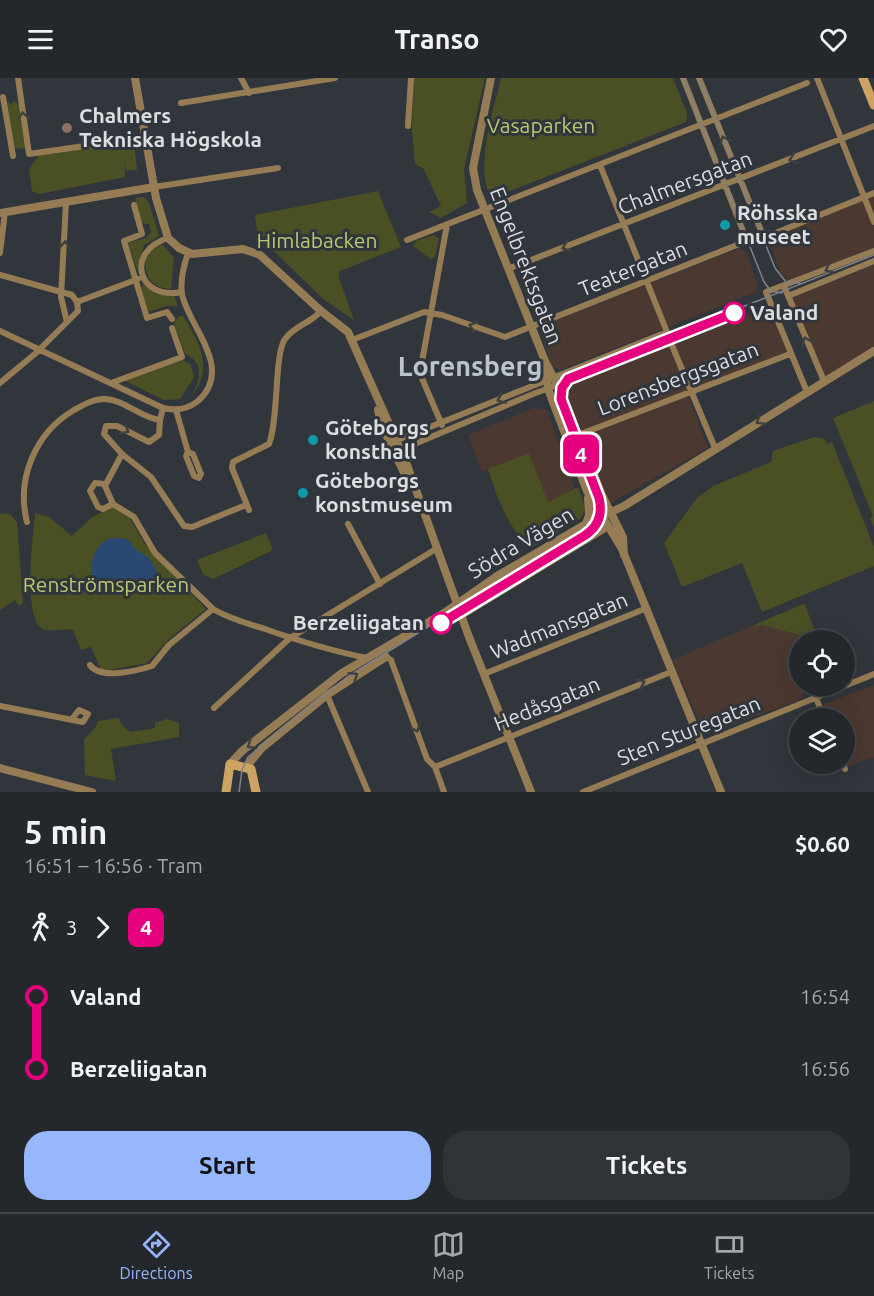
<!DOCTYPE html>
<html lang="en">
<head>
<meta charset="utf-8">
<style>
	:root { --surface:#24282d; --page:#303439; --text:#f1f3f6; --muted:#a3a6aa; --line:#414449; --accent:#96b6fd }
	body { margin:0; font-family:Ubuntu,sans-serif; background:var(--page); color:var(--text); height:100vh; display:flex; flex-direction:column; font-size:22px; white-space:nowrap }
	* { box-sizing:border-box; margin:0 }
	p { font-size:20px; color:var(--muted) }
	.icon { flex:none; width:33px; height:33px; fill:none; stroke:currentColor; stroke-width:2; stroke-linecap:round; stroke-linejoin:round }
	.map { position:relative; height:714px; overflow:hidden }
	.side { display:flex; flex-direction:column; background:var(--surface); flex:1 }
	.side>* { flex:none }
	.badge { padding:0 12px; border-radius:9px; font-size:21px; line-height:39px }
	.fabs { position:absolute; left:789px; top:552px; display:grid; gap:12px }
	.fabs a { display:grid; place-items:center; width:66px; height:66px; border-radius:50%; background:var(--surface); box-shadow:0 6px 24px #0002,0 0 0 2px var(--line); font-size:30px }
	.map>.badge { position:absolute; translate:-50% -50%; box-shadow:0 0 0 3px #fff }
	.legs { display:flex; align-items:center; gap:9px; height:66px; padding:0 24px; font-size:20px }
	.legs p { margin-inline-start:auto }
	.overview { display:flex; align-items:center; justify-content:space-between; height:102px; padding:0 24px }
	h1 { font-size:33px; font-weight:700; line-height:45px }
	.primary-button { display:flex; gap:12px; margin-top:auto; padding:12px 24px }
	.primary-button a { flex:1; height:69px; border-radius:24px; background:var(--accent); color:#111; font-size:24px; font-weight:700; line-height:69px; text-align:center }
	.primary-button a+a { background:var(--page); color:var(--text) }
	ul { padding:0 24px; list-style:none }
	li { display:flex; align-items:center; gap:21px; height:72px; font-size:22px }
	li i { display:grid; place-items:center; width:9px; height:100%; margin:0 8px; background:currentColor }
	li i::after { content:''; width:15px; height:15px; margin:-8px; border:4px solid; border-radius:50%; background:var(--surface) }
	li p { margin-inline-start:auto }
	li:first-child i { background:linear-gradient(#0000 50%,currentColor 0) }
	li:last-child i { background:linear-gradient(currentColor 50%,#0000 0) }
	header { display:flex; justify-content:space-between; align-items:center; height:78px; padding:0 24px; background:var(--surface); font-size:27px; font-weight:700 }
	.tab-bar { display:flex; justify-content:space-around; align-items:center; height:84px; border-top:2px solid var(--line); background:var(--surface); font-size:16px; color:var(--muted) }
	.tab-bar a { display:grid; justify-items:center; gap:3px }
	.tab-bar .selected { color:var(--accent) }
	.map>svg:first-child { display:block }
	.commercial { fill:#4b3830 }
	.green { fill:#4a5024 }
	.water { fill:#294973 }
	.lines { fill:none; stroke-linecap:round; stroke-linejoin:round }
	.minor { stroke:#967c55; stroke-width:6 }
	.tertiary { stroke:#967c55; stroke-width:8 }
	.secondary { stroke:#cda363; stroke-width:9 }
	.tram { stroke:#7f8388; stroke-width:1.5 }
	.oneway { stroke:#3f4040 }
	.line-1-casing { stroke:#fff; stroke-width:14 }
	.line-1 { stroke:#e6007e; stroke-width:9 }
	.education-dot { fill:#8d6e63; stroke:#30363c; stroke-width:2 }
	.culture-dot { fill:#0f9aa8; stroke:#30363c; stroke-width:2 }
	.stop-1-dot { fill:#fff; stroke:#e6007e; stroke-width:3 }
	.labels { text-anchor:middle; stroke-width:6; stroke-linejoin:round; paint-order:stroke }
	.poi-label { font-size:21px; font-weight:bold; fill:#dadde1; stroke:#30363c; text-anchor:start }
	.park-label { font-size:21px; fill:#bbc872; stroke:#30363c }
	.street-label { font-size:21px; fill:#dadde1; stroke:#30363c }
	.stop-label { font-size:21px; font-weight:bold; fill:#dadde1; stroke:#30363c; text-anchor:start }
	.district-label { font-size:27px; font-weight:bold; fill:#bcc3cb; stroke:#30363c }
</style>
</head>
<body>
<header><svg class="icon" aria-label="menu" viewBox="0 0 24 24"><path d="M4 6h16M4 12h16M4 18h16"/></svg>Transo<svg class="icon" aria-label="heart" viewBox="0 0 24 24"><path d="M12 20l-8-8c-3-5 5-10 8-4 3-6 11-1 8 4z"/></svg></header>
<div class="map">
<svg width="874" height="714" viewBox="0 0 874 714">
	<rect width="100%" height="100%" fill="#30363c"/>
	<path class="commercial" d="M874,116V170L788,203L781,196L768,160Z
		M738,171L746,173L758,208L756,214L560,292L552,288L540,252L543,247Z
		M874,187V269L826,299L805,260L790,220Z
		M769,229L788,274L687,314L708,370L611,425L608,424L565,318L569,308Z
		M534,330L547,332L574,409L567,416L548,424L528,375L482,394L468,357Z
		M805,525L819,562H800V608H806L802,621L715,653L699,643L672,582Z
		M874,607V679L847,689L844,640H827L821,627Z"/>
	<path class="green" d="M413,0H485L464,91L467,125L441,140L429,134L441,128L423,90L415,86L412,52Z
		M501,0H673L687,35L686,44L492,120C473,92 494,32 501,0Z
		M13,23L21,27L26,71L14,70L7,24L12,26Z
		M134,64L137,92L126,93L124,82L125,99L39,116L32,113L29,91L39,77Z
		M378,113L401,169L340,193L338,197L354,242L323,221L274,173L258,162L255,137Z
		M144,119L149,125L159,158L144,167L137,192L128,165L146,160L151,154L149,146L141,145L135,120Z
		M433,157L439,160L435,179L431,181L413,168L416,163Z
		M161,165L174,180L171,211C149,210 142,195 147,175Z
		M143,206L158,215L174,217L178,228H167L148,234L141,209Z
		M179,238H183C198,262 215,290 192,317C201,301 204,284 185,276L174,245Z
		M183,282L191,287L194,299L180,321L164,322L123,302Z
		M874,323V450L870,440L873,438L833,340Z
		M814,359L825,361L827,366L832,364L874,469V488L762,534L742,485L682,509L664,465L697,420L713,408L771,384L773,373Z
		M529,375L548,424L578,409L585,430L581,440L531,470C509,453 496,417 488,391Z
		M114,428L129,439L145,466L206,531L169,561L147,585L104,593L101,592L91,569L81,572L73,552C63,549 48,556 41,550C23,535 33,458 35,435L49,439L72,458L91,440Z
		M0,435L10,436L17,444L23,525L19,528L15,522L0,532Z
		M266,455L273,472L213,501L203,496L197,482Z
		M804,526L818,562L762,547L755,549L756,546Z
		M119,640L121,646L130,654L155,650V645L167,641L179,645V659L111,671L116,703L85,697L84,661L95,650L98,643Z"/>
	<path class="water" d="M110,460H122L130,463C138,480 149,471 157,495L146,508L136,509L125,503L116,504L111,512L94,508C88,489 92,469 110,460Z"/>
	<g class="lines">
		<path class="minor" d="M18,0L29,76L133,61
			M241,0L249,15
			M699,0L762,155L773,156L874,115
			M817,0L874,144
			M3,19L13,78
			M181,25L335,0
			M408,48L411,0
			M154,109L278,90
			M66,124L61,219L67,244
			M134,127L142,156L124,163L147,240L167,234L172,241
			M168,160C125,173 137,223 182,214
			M407,162L807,5
			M0,175L5,134
			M508,191L874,48
			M0,197L72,217L77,224L78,233L36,275L0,305
			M784,208L824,303
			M788,218L874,183
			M77,224L138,201
			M0,253L163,330C176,333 187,332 198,323C235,290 188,248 182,216C180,204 184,187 188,175
			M352,262L424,234L442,237L505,259L747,163L683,0
			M111,305L182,279L172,250
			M807,314L766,214L874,173
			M176,332L188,374L193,376L201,396L199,400L194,398L186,378L188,374
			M160,342L159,357L149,364L117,348H106L104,356L122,376L151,399L184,448L192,449L246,427
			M442,347L421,298V289L447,147
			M578,357L790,276
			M395,363L667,254L600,87
			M398,373L533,316L671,265L715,370
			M122,376L105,408L113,426L134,439L155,475L213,531C229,541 247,545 265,551C299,563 332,573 367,580
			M105,406L95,405L90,413L98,429L103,431L113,426
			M249,432L232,390L233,384L269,366C279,340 274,277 285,261C294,248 311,245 321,233
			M27,444C16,401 35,355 74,332C83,327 93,321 104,321C124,321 140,340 160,342L163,330
			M348,446L380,506
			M386,579L391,582L427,681L435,689L444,714
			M90,587C100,602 136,593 152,588L169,567L213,531
			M484,596L647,530
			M327,617L368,714
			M816,620L824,640
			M0,628L83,644L88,636L79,632L72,641
			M214,630L290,560L436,471
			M843,686L845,691
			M435,689L671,594
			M583,714L874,596"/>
		<path class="tertiary" d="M135,0L156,120L168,160L179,170L192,176L243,171L260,177L321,233L348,254L406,384L469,559L531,714
			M491,0L473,90L477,112L545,283L561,314L602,417L623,459L624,477
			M0,135L154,109
			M545,283L548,311L587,413L622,471L721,714
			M378,332L382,348L407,401
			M586,446L589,437L588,420
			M461,537L608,448
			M230,686L242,673L342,595L444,535L497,498L586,446L624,428L874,273
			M246,689L262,670L327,617L386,579
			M0,690L92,714"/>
		<path class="secondary" d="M863,0L874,27
			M226,714L230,686L251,691L256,714"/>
		<path class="tram" d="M683,0L764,204L771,213L782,215
			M699,0L775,190L786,204L800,205
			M239,714L242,692L248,679L347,599L591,448L597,434L596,423L558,323V313L565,299L874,177"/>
	</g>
	<defs><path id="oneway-chevron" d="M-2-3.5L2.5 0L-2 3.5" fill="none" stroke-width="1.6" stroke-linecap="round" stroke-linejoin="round" transform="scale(1.5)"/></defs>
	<g class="oneway">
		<use href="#oneway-chevron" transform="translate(23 38) rotate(-98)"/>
		<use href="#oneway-chevron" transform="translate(724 62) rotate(-112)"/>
		<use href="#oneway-chevron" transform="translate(793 81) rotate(159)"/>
		<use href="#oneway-chevron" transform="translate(65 167) rotate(-87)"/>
		<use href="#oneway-chevron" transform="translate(566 169) rotate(159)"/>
		<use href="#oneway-chevron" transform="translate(829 191) rotate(158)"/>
		<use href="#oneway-chevron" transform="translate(473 248) rotate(-161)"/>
		<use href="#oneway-chevron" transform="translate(806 263) rotate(-112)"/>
		<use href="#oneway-chevron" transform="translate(501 321) rotate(159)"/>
		<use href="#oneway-chevron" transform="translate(760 343) rotate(149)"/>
		<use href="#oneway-chevron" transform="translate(125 352) rotate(29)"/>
		<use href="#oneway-chevron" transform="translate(354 598) rotate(-32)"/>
		<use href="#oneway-chevron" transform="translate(641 605) rotate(-22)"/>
		<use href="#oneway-chevron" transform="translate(416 650) rotate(69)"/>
		<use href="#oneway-chevron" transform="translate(251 667) rotate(145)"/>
	</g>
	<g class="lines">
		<defs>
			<path id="line-1" d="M441,545L584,458C598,449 603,436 599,420L561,321L562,310L568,301L734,235"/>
		</defs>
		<use href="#line-1" class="line-1-casing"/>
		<use href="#line-1" class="line-1"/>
	</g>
	<circle class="education-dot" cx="67" cy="50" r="6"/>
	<g class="culture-dot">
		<circle cx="725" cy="147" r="6"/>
		<circle cx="313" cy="362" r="6"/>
		<circle cx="303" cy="415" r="6"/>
	</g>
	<g class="stop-1-dot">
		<circle cx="734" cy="235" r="10"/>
		<circle cx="441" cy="545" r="10"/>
	</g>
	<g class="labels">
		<g class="poi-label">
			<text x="79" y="45">Chalmers<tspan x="79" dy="24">Tekniska Högskola</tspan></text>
			<text x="737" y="142">Röhsska<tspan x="737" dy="24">museet</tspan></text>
			<text x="325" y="357">Göteborgs<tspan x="325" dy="24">konsthall</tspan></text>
			<text x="315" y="410">Göteborgs<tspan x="315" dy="24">konstmuseum</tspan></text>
		</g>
		<g class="park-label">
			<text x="541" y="55">Vasaparken</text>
			<text x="317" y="170">Himlabacken</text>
			<text x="106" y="514">Renströmsparken</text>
		</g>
		<g class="street-label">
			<text transform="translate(685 105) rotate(-21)" y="7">Chalmersgatan</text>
			<text transform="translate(526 188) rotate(69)" y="7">Engelbrektsgatan</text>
			<text transform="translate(633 191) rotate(-22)" y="7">Teatergatan</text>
			<text transform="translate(678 301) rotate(-21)" y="7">Lorensbergsgatan</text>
			<text transform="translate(521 465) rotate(-31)" y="7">Södra Vägen</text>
			<text transform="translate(559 548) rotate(-22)" y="7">Wadmansgatan</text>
			<text transform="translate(547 626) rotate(-22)" y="7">Hedåsgatan</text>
			<text transform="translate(689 653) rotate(-22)" y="7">Sten Sturegatan</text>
		</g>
		<g class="stop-label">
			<text x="750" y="242">Valand</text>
			<text x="424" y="552" text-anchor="end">Berzeliigatan</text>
		</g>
		<g class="district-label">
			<text x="470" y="298">Lorensberg</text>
		</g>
	</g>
</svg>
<div class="fabs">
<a><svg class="icon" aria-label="locate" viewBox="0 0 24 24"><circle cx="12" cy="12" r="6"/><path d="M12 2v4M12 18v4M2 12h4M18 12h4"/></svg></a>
<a><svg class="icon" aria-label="layers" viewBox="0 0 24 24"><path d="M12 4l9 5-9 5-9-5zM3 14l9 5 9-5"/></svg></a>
</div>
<b class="badge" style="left:581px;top:376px;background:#e6007e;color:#fff">4</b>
</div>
<section class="side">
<div class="overview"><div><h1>5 min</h1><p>16:51 – 16:56 · Tram</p></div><b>$0.60</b></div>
<div class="legs"><svg class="icon" aria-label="walk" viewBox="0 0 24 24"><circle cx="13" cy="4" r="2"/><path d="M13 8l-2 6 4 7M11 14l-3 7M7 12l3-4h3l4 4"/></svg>3<svg class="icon" aria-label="forward" viewBox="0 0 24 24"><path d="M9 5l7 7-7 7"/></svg><b class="badge" style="background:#e6007e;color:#fff">4</b></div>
<ul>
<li><i style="color:#e6007e"></i><b>Valand</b><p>16:54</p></li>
<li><i style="color:#e6007e"></i><b>Berzeliigatan</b><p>16:56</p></li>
</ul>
<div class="primary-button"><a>Start</a><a>Tickets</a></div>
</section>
<nav class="tab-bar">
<a class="selected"><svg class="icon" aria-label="directions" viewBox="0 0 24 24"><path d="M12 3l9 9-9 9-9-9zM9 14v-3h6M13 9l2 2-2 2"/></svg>Directions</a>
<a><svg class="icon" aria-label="map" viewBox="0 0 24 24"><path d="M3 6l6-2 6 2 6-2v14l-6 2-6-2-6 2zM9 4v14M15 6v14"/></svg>Map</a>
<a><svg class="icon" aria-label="tickets" viewBox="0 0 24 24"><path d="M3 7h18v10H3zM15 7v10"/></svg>Tickets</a>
</nav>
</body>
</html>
